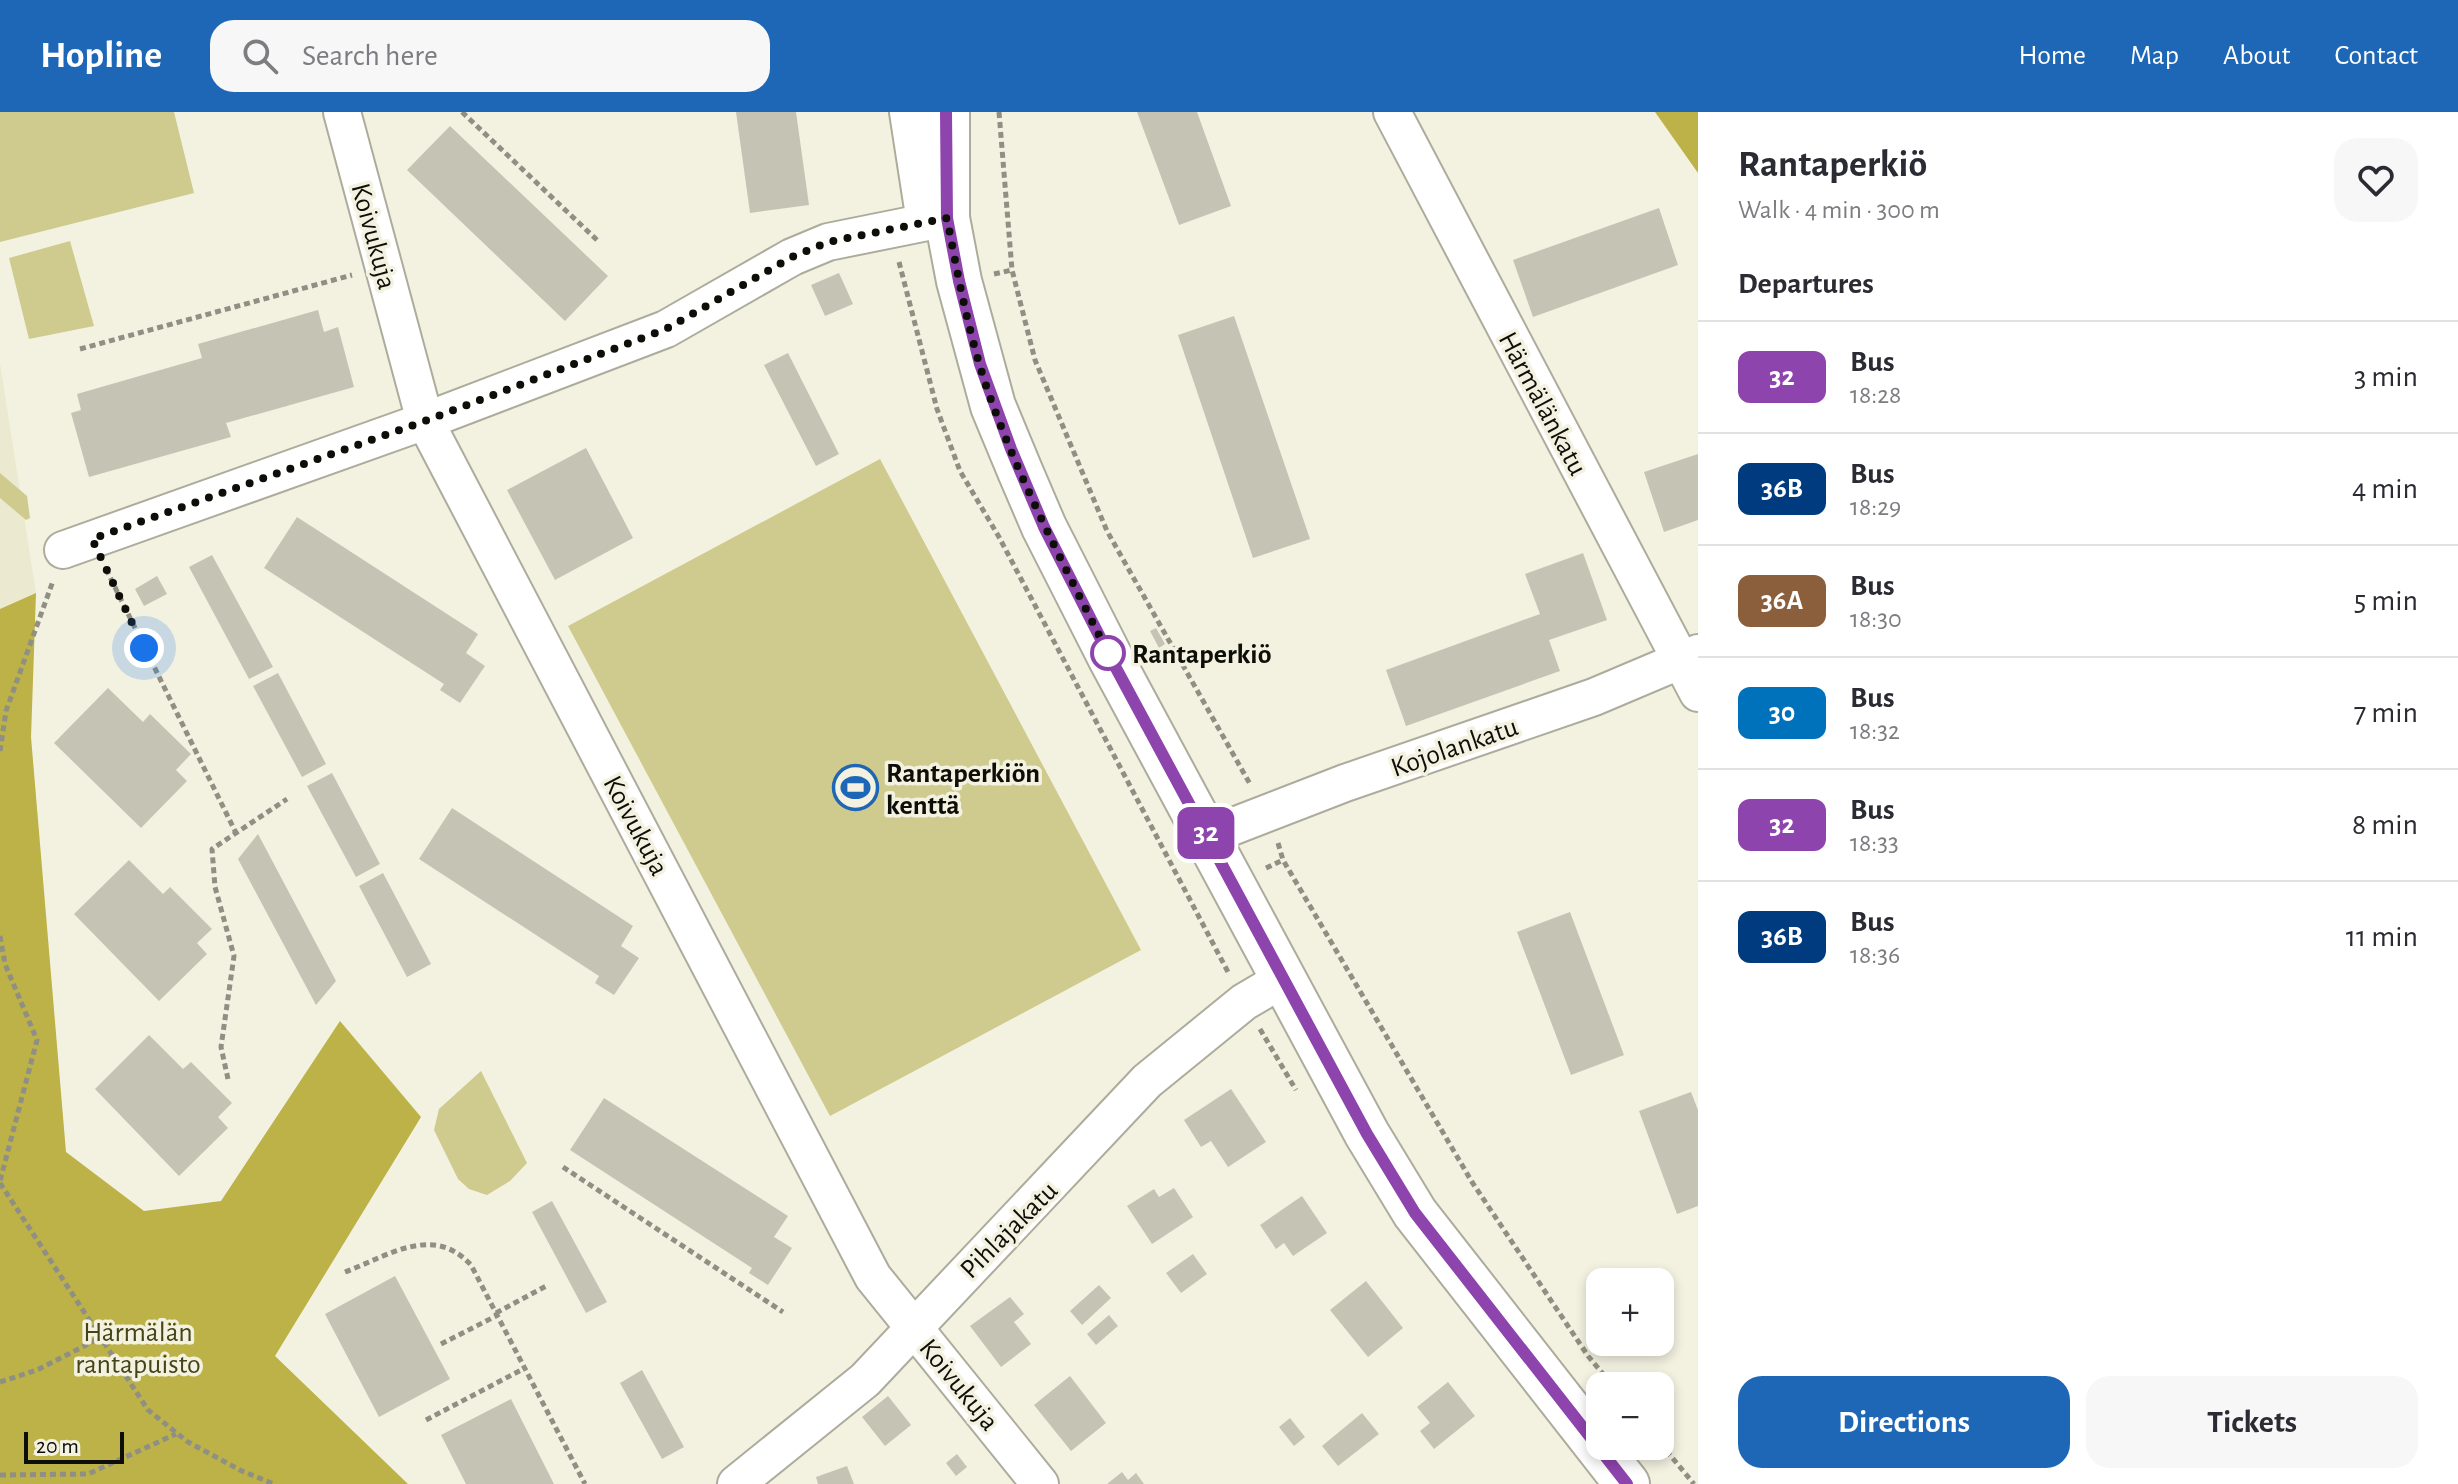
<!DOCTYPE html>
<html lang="en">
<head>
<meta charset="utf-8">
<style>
	:root { --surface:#fff; --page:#f7f7f7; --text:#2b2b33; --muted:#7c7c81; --line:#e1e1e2; --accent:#1d67b6 }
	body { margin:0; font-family:"Alegreya Sans",sans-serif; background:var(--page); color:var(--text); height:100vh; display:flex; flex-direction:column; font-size:30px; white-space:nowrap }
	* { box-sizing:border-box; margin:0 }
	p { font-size:26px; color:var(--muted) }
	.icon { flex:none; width:44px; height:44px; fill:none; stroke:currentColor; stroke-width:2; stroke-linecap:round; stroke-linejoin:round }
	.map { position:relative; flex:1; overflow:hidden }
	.panel { display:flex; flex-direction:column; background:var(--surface); width:760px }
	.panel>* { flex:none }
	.badge { padding:0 16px; border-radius:12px; font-size:28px; line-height:52px }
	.buttons { position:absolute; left:1586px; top:1156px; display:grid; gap:16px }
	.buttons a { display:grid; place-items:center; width:88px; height:88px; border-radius:16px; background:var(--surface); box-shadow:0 4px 12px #0003; font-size:40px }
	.scale { position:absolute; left:24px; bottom:20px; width:100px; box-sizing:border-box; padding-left:8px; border:4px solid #0e0e09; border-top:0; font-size:22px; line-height:28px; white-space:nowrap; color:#0e0e09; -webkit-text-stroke:6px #f3f2e1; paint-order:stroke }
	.you { position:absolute; width:40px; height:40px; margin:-20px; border:6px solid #fff; border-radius:50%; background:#1a73e8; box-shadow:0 0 0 12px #1a73e833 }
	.map>.badge { position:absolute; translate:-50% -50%; box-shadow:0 0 0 4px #fff }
	h2 { padding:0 40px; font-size:30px; line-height:72px }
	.round { display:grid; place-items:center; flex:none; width:84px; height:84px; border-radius:24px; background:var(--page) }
	.summary { display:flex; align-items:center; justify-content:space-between; height:136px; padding:0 40px }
	h1 { font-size:38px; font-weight:700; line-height:60px }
	.action { display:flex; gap:16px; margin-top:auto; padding:16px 40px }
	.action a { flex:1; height:92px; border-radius:24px; background:var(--accent); color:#fff; font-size:32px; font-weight:700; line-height:92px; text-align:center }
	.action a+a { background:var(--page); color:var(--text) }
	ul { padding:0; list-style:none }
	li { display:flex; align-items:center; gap:24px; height:112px; padding:0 40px; border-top:2px solid var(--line) }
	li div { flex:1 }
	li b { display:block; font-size:30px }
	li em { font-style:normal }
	li .badge { min-width:88px; font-weight:700; text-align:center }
	header { display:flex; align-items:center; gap:48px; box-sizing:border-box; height:112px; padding:0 40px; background:var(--accent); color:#fff }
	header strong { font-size:38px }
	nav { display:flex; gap:44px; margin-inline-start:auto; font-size:28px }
	.search { width:560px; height:72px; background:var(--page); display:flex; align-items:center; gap:20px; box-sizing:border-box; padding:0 28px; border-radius:24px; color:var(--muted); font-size:30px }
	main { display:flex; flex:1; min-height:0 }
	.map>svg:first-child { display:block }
	.built { fill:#ebead1 }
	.green { fill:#cfca8d }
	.forest { fill:#bcb247 }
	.building { fill:#c5c4b4 }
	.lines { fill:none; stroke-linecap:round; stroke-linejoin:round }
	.minor-casing { stroke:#adac9c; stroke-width:40 }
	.tertiary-casing { stroke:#adac9c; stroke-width:48 }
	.path { stroke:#8f8f83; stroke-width:5; stroke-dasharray:6 4; stroke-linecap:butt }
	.minor { stroke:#fff; stroke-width:36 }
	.tertiary { stroke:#fff; stroke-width:44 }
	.line-casing { stroke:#fff; stroke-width:18 }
	.line { stroke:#8e44ad; stroke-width:12 }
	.walk { stroke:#0e0e09; stroke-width:8; stroke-dasharray:0 14.4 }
	.stop-dot { fill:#fff; stroke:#8e44ad; stroke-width:4 }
	.labels { text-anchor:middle; stroke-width:7; stroke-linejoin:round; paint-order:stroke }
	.street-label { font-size:28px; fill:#0e0e09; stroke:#f3f2e1 }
	.stop-label { font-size:28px; font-weight:bold; fill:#0e0e09; stroke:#f3f2e1; text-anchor:start }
	.poi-label { font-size:28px; font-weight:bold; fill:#0e0e09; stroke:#f3f2e1; text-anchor:start }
	.park-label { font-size:28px; fill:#474317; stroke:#f3f2e1 }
</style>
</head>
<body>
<header>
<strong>Hopline</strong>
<div class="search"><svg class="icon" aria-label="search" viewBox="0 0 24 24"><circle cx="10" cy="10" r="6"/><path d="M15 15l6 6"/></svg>Search here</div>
<nav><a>Home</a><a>Map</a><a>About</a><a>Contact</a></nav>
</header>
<main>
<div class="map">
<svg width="1698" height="1372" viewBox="0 0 1698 1372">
	<rect width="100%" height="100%" fill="#f3f2e1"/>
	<path class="built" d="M0,251L36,481L0,497Z"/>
	<path class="green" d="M0,0H174L194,81L0,130Z
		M70,129L94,214L29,227L9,146Z
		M880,347L1141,838L830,1004L568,514Z
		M0,361L27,384L30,406L26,408L0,386Z
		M481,959L527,1051L510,1069L487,1083L469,1077L458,1067L434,1018L439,997Z"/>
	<path class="forest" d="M1655,0H1698V61Z
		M36,481L31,625L66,1040L144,1099L221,1089L340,909L421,1005L275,1244L408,1372H0V497Z"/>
	<path class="building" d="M736,0H796L809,93L750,101Z
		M1137,0H1197L1231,94L1179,113Z
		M450,14L608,164L565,209L407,58Z
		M1659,96L1678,153L1533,205L1513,148Z
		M839,161L853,192L825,204L811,173Z
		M318,198L324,220L338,215L354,275L226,311L231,325L89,365L71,301L81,298L77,282L202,246L198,232Z
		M1234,204L1310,427L1253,446L1178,223Z
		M788,241L839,342L816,354L764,253Z
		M586,336L633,426L555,468L507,378Z
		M1698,342V408L1664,420L1644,360Z
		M297,405L478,522L466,541L485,554L460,591L440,578L444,572L264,456Z
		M1583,441L1607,508L1549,528L1560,559L1406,614L1386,558L1540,502L1525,462Z
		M212,443L273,555L249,567L189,455Z
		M157,464L167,482L144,494L135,477Z
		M1156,516L1165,532L1159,536L1150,519Z
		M278,561L326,652L302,665L253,574Z
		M108,576L143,610L150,602L191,642L176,658L187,669L141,716L54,631Z
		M332,661L380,752L356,765L307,674Z
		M452,696L633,814L621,834L639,846L614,883L595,871L599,864L419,747Z
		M258,722L336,869L316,893L238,747Z
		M129,748L163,782L170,775L212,817L197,831L207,842L159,889L74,802Z
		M383,761L431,852L407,865L359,774Z
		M1570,800L1624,943L1571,963L1517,820Z
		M149,923L183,957L191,950L232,991L218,1005L228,1016L179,1064L95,977Z
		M1231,977L1266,1030L1228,1055L1211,1029L1201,1035L1184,1008Z
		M1691,980L1698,998V1094L1677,1102L1639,999Z
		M604,986L788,1104L774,1125L792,1136L768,1173L749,1161L752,1156L570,1038Z
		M1174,1076L1193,1105L1152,1132L1127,1094L1154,1077L1159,1085Z
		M1302,1084L1327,1121L1293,1144L1284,1131L1276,1137L1260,1113Z
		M552,1089L607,1190L586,1201L532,1100Z
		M1193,1142L1207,1162L1181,1181L1166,1161Z
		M395,1164L450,1267L379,1305L325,1202Z
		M1366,1169L1403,1216L1368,1245L1330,1198Z
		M1099,1173L1111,1186L1082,1213L1070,1199Z
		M1010,1185L1024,1202L1014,1210L1031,1232L1001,1255L970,1214Z
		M1109,1203L1118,1214L1096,1233L1087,1222Z
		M642,1258L684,1335L662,1347L620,1271Z
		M1070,1264L1106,1311L1071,1339L1034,1293Z
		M1448,1270L1475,1304L1434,1337L1420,1319L1430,1311L1417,1295Z
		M888,1284L911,1313L885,1334L862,1305Z
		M511,1287L554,1372H466L441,1323Z
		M1362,1301L1379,1322L1338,1354L1322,1334Z
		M1290,1306L1305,1325L1294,1334L1279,1315Z
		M957,1342L967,1355L956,1364L946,1351Z
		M847,1354L854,1372H818L816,1365Z
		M1122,1360L1128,1368L1136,1361L1144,1372H1107Z"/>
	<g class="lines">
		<defs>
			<path id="minor" d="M342,0L425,309L873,1165L1040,1372
				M908,0L925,110
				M1392,0L1698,581
				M63,438L425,309L666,217L792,145L828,130L947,106
				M1208,724L1345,671L1594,585L1698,541
				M736,1372L865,1268L1147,969L1244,890L1283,867"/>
			<path id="tertiary" d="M947,0V106L959,169L993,294L1020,359L1044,415L1110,545L1367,1022L1415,1101L1627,1372"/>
		</defs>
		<use href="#minor" class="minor-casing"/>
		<use href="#tertiary" class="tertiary-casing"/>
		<path class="path" d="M462,0L597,128
			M999,0L1012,158L1035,248L1107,419L1250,672
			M899,150L937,297L960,359L999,425L1228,860
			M994,162L1012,158
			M80,237L352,163
			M106,457L236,721
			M0,639L6,599L53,469
			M1278,731L1283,748L1472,1070L1588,1244L1613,1274
			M1266,756L1283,748
			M0,824L5,852L37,928L0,1069
			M1260,917L1296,978
			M228,967L221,935L234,844L215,775L212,737L287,687
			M563,1055L783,1200
			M0,1071L148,1298L188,1330L242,1359L274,1372
			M345,1160C390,1143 433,1112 471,1153L585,1372
			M496,1201L548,1173
			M441,1232L498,1203
			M0,1270L37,1258L100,1226
			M426,1308L525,1256
			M1660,1331L1694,1372
			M0,1363L88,1362L176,1322"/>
		<use href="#minor" class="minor"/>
		<use href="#tertiary" class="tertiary"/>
	</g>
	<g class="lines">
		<defs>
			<path id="line" d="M946,0L947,106L959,169L980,252L1011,337L1044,415L1110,545L1367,1022L1415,1101L1627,1372"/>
		</defs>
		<use href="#line" class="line-casing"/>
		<use href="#line" class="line"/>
		<path class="walk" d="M144,536L92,427L425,309L666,217L792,145L828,130L947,106C959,170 971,235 994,296C1026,382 1069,463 1110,545L1108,541"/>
	</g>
	<defs>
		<symbol id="stadium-ring" viewBox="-11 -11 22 22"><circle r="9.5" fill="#f3f2e1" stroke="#1d67b6" stroke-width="1.5"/><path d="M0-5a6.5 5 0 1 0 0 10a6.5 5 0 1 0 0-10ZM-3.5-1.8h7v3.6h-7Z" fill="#1d67b6"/></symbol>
	</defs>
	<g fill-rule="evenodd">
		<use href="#stadium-ring" x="830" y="650" width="51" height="51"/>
	</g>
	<circle class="stop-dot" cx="1108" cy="541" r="16"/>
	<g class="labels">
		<g class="street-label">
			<text transform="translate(375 124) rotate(75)" y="10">Koivukuja</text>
			<text transform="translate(1544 291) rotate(62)" y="10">Härmälänkatu</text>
			<text transform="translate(1454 634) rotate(-19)" y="10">Kojolankatu</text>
			<text transform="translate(637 713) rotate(62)" y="10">Koivukuja</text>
			<text transform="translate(1008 1117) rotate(-45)" y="10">Pihlajakatu</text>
			<text transform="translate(960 1272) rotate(51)" y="10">Koivukuja</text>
		</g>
		<g class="stop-label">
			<text x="1132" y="551">Rantaperkiö</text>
		</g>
		<g class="poi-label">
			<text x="886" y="670">Rantaperkiön<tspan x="886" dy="32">kenttä</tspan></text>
		</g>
		<g class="park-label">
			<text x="138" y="1229">Härmälän<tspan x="138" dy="32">rantapuisto</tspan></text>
		</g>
	</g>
</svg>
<div class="buttons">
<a>+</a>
<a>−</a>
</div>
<div class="scale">20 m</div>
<div class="you" style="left:144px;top:536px"></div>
<b class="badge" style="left:1206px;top:721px;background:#8e44ad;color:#fff">32</b>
</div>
<section class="panel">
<div class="summary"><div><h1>Rantaperkiö</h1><p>Walk · 4 min · 300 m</p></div><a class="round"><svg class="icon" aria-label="heart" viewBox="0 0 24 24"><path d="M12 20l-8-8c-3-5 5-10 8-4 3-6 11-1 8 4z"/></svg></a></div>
<h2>Departures</h2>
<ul>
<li><span class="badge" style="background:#8e44ad;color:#fff">32</span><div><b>Bus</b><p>18:28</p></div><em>3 min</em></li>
<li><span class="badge" style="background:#003b80;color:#fff">36B</span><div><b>Bus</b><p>18:29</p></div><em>4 min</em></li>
<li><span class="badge" style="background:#8b5e3c;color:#fff">36A</span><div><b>Bus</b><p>18:30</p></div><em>5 min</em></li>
<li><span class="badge" style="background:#0072bc;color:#fff">30</span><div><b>Bus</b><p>18:32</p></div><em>7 min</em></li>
<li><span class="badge" style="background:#8e44ad;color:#fff">32</span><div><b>Bus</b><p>18:33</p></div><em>8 min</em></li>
<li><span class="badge" style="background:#003b80;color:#fff">36B</span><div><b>Bus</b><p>18:36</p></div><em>11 min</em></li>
</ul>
<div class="action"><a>Directions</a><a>Tickets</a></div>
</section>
</main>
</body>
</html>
